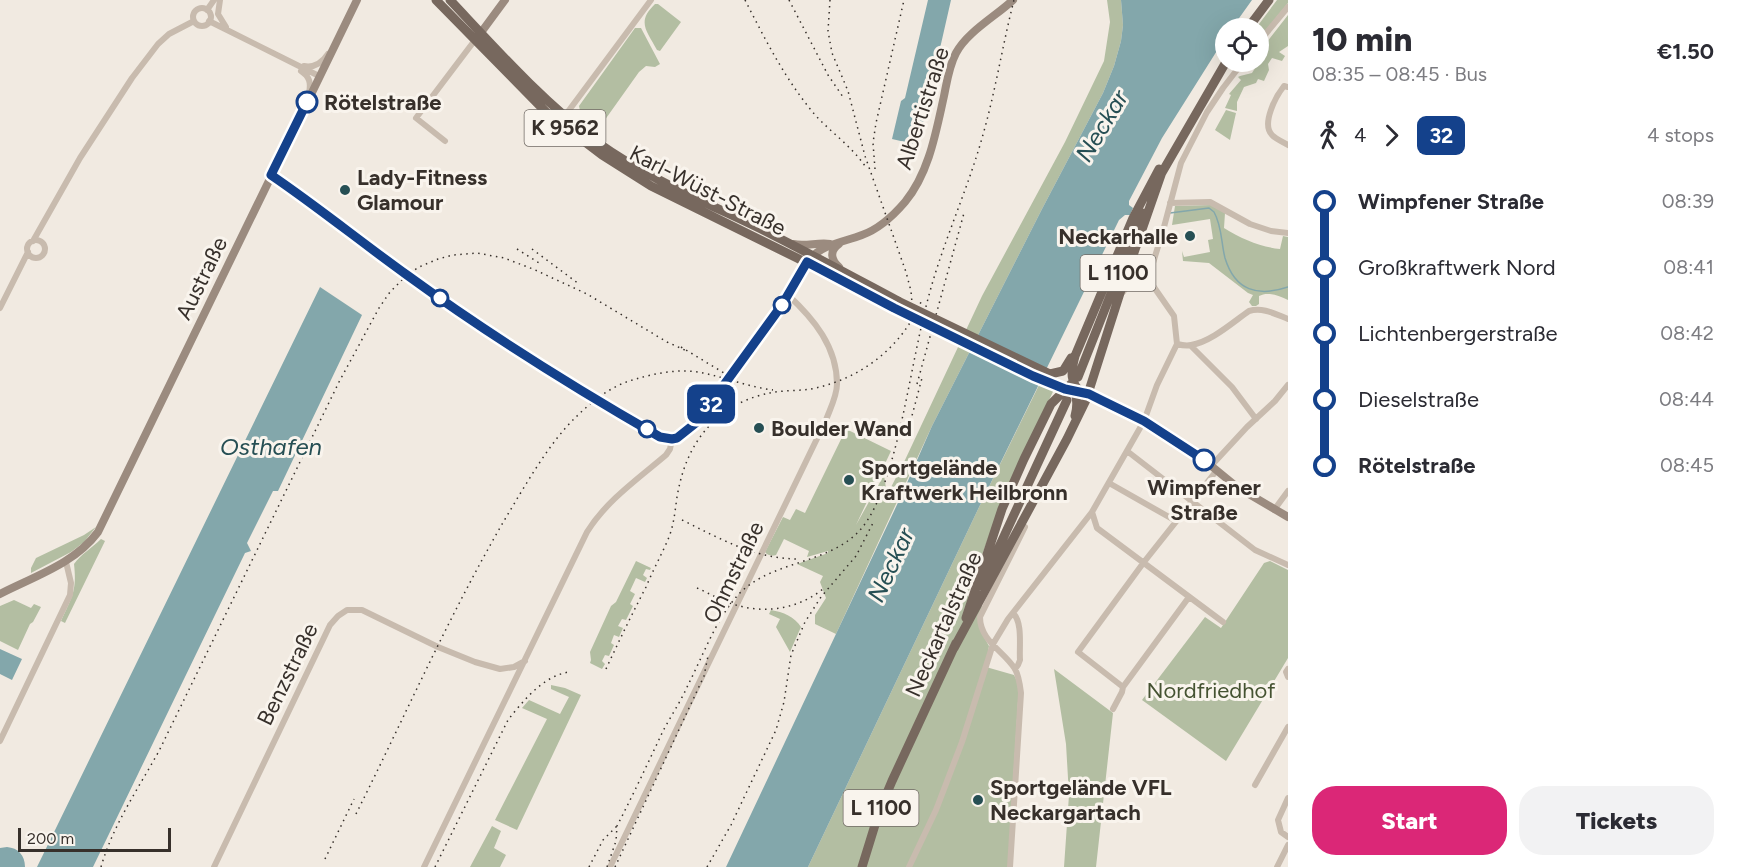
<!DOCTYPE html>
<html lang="en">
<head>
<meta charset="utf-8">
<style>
	:root { --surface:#fff; --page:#f2f2f3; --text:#2b2b33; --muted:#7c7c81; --accent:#db2777 }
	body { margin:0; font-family:Figtree,sans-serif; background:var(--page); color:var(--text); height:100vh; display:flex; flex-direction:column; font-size:22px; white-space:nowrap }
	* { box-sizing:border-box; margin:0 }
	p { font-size:20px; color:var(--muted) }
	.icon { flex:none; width:33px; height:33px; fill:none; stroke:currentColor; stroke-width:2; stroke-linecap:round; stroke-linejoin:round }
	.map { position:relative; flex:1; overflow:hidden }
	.details { display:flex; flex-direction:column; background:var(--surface); width:450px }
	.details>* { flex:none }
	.badge { padding:0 12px; border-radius:9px; font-size:21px; line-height:39px }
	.buttons { position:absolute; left:1215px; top:18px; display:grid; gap:12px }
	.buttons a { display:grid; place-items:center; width:54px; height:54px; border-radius:50%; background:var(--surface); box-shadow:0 6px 24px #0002; font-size:30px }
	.scale { position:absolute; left:18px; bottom:15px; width:153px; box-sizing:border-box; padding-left:6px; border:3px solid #37302b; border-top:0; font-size:16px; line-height:21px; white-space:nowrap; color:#37302b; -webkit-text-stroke:4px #f9f4ed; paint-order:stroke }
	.map>.badge { position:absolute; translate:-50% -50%; box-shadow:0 0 0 3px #fff }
	.legs { display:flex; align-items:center; gap:9px; height:66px; padding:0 24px; font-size:20px }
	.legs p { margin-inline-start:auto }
	.overview { display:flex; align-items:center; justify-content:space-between; height:102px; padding:0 24px }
	h1 { font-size:33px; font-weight:800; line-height:45px }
	.cta { display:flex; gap:12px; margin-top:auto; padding:12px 24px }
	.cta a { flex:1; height:69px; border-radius:24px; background:var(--accent); color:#fff; font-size:24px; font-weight:800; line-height:69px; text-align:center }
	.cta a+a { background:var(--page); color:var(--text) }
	ul { padding:0 24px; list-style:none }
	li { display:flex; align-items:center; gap:21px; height:66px; font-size:22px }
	li i { display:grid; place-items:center; width:9px; height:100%; margin:0 8px; background:currentColor }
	li i::after { content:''; width:15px; height:15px; margin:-8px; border:4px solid; border-radius:50%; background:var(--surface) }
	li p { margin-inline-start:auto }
	li:first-child i { background:linear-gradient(#0000 50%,currentColor 0) }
	li:last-child i { background:linear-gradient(currentColor 50%,#0000 0) }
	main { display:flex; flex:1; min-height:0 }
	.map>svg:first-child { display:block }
	.green { fill:#b3bea2 }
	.water { fill:#83a7ab }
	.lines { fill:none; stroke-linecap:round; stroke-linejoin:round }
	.stream { stroke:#83a7ab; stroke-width:1.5 }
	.street { stroke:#c8bbae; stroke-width:6 }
	.secondary { stroke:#9b8b7f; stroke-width:8 }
	.primary { stroke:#77685e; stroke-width:9 }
	.rail { stroke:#37302b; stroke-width:1.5; stroke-dasharray:1.5 4.5; stroke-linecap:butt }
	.primary-bridge { stroke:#77685e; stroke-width:9 }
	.line-1-casing { stroke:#fff; stroke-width:14 }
	.line-1 { stroke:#14418b; stroke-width:9 }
	.stop-1-dot { fill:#fff; stroke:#14418b; stroke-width:3 }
	.poi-dot { fill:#264f54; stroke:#f9f4ed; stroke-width:2 }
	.labels { text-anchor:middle; stroke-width:6; stroke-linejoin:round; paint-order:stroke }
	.shield { fill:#f9f4ed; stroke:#716b65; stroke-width:1.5 }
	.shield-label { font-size:21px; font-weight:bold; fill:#37302b }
	.stop-label { font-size:22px; font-weight:bold; fill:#37302b; stroke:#f9f4ed; text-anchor:start }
	.street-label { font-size:22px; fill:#37302b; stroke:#f9f4ed }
	.poi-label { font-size:22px; font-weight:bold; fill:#37302b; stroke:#f9f4ed; text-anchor:start }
	.park-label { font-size:22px; fill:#455332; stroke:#f9f4ed }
	.water-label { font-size:24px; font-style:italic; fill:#264f54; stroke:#f9f4ed }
</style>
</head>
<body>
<main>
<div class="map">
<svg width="1288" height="867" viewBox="0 0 1288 867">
	<rect width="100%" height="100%" fill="#f1eae1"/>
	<path class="green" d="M1107,0H1121L1123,25L1121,41L1114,66L1103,93L1042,209L932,426L836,634L815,624V615L826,598L820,582L823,576L797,564L828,553V551L807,557L809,551L784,539L776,555C772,556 768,556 765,552L783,517L790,520L796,509L805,513L846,429L891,451L856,525L884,475L887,495L905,460L982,296L1065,142L1104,61L1110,22Z
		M1277,0H1288V3L1259,39L1258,28H1256Z
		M655,4H658L681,22L660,51L657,50C647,31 636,22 655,4Z
		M1288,15V46L1279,52L1285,56L1282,61L1272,58L1268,64L1269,70L1264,81L1258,79L1256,83L1244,87L1237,102V111L1225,108L1231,95L1229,94L1241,80L1238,77L1240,76L1252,73L1257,65L1253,62H1258L1259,52Z
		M635,28H641L660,64L655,67L646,66L639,72L597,131L582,120L579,106Z
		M1226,110L1236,113L1230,140L1215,130Z
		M1211,205L1225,213L1224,228C1242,239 1260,247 1280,249L1283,236L1288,237V300C1279,296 1268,291 1259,296V304L1256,306H1252L1249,302L1253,295L1248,293L1209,263L1183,261L1182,251L1184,257L1210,252L1208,240L1213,239L1210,219L1172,225L1175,206Z
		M1043,377L1057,383L1000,506L967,596L980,602L982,607C975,627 980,629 989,646L986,667L1014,675L1019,685L1008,867H808L981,503Z
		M96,527L84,542L71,552L31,573V568L36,558L84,535Z
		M101,539L105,541L65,623L61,621C72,597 77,591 74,564C81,554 92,548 101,539Z
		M636,561L651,568L650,570L646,569L643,575L647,578L645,582L636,578L630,591L635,594L630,604L633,606L626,620L622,619L618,626L623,628L619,637L614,635L611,643L614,645L609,656L605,655L602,661L605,664L602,669L590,663L591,660L590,652L611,606L616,602Z
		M1270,561L1288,570V658L1226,761L1142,700L1205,617L1221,628L1264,563Z
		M14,600L31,608L34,604L41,607L33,622L30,624L18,650L0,641V606Z
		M771,610C783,612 795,617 801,627L790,652L776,627L780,619L769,614Z
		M1054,669L1113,713L1096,867H1064L1069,795L1066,744Z
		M551,685L565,688L581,695L517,830L495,820L547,719L522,708L529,700L560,714L569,697L551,689Z
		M492,826L501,831L494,848L506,855L500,867H470Z"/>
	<path class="water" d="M928,0H951L918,145L892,139L901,101L905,98Z
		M1121,0H1252L1232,28H1226L1225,38L1162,138L1129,201V205L1133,208L1130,215H1125L1119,220L981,503L808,867H726L903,492L932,426L1042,209L1103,93L1114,66L1121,41L1123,25Z
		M320,287L362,315L278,491H273L247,543L251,551L245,553L93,867H37Z
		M0,649L22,659L12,680L0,674Z
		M7,847C18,848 25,855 25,867H0V848Z"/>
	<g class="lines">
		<path class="stream" d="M1170,213L1209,208L1214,212C1222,226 1221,242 1225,258C1235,291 1258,297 1288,287"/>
		<path class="street" d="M220,0L218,14L226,27
			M193 17a9 9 0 1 1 18 0a9 9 0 1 1-18 0Z
			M207,10L214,0
			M209,21L319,76
			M1258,43L1288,7
			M304,66C315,68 322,63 328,54
			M301,71C310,77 311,83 309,93
			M1288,87L1284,86C1276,96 1261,124 1272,135C1276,139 1283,142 1288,145
			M564,117L651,0
			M445,141L416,118L475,40
			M271,175L407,275L488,331L608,407L665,439H672L683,434L704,413L782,305L807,263
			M1170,203L1210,202L1250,224L1271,231L1288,233
			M27 249a9 9 0 1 1 18 0a9 9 0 1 1-18 0Z
			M33,241L80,158L132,78L158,44L169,34L194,21
			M1123,292C1130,282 1137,278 1149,280
			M0,308L28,252
			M1177,344C1181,345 1187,346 1191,345C1211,342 1233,322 1249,311C1263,307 1275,314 1288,319
			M1191,346L1232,387L1256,419
			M1127,451L1255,550L1288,565
			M1211,466L1247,427L1275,401L1288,385
			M1109,483L1176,521
			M1274,510L1288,491
			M1092,512L1097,528L1223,622
			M1189,597L1123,687L1078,652L1144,562L1217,470
			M1013,613C1023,623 1019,646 1020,660L1018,665L1015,669
			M1288,669L1286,672L1288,677
			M1113,709L1122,692L1123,687
			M0,741L70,595L71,583L66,562
			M1255,785L1288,727
			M1288,798L1278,820L1281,832L1288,837
			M214,867L330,625L338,616L347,610H362L438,647L475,662L500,669L514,667L525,661
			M424,867L587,532C606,501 639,478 666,455L670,449L672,439
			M610,867L826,420C830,409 837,396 837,384C837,347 814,319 788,295
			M909,867L936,810L962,742L993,644L1008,619L1092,512L1144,421L1157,385L1177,344L1174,316L1149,280V276L1164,227L1181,163L1207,112L1223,88L1243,62
			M1010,867L1021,693C1020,685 1019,676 1015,669C1004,651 980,641 980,617L1025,527
			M1277,867L1288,845"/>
		<path class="secondary" d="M477,38L505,0
			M793,244C805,247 818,242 830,244
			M839,244C829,251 831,260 839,267
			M809,260C822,244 844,242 862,235C879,229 893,216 905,202C929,173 936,132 944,96C947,81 949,66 956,53C967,32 996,16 1013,0
			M1089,394L1144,421L1204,460L1237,487L1288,517
			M0,594C35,576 74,564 98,532L357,0"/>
		<path class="primary" d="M436,0L548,114L602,155L651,186L797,258L894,308
			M450,0C496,49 542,101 597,142C647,178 705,202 761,229C807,252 853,277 898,301
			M1248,28L1269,0
			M1160,176L1226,62
			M1026,372L1069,390
			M1050,374L1063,371L1071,358
			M1078,377L1143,213
			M1072,386C1078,396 1078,405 1075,416
			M1083,393C1069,384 1071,371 1075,356L1133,218L1159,169
			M981,586L1067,400
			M966,618L1002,509L1024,459L1051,404L1071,384
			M954,648L1067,439L1086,400L1122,287L1162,172
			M862,867L879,812L892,781L956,643"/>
		<path class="rail" d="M745,0C766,41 786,81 816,116C832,133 852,147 865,166
			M789,0L828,75L843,97
			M830,0L828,31L832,53L848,91L865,156L906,272L911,291L913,315
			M875,169L873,143L876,123L904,0
			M517,249L539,263
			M532,249L579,284
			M681,347L724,373
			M917,384L964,213
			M909,427L922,378
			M682,520C721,539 755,559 799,559
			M697,588C711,594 725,603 740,606C769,614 802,607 824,588
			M606,669C619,641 632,614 646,587C653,570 662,554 669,537C674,524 675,511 677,497C682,468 692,442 714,421C727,407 752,396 770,393C784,390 798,391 811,389C861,379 901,348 921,302
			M356,814C406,714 451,611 508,514C526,484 550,442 575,418C592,401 612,385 636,379C656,373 682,368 703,373C727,378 749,387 773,390
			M325,859L354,799
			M101,867C113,825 138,789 159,751L339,382L379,308L390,292L407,275L419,267L438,259L453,255L477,253L504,258L533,269L587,294L667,342L687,351
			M435,867L508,720C523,701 543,676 569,672
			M589,867L603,840L617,826
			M607,867L616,841L617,826C633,795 648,763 663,731C671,716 681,701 688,685C704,654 718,613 743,590C779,558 839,564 867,521C878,504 885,483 891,463C907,408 914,351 929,295C944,239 969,187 984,131C996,88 1003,43 1014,0
			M615,867L704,676L708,656
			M707,867L731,825L776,730L784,702L791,655L805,622L821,597L856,556L874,521"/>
		<path class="primary-bridge" d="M898,301L1050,374
			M894,308L1026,372"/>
	</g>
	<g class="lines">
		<defs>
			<path id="line-1" d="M307,102L271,175C318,207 361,242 407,275C488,334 573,387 660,437L672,439L677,438L697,422L782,305L807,262L894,308L1033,376L1065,389L1089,394L1101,400L1144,421L1204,460"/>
		</defs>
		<use href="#line-1" class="line-1-casing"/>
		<use href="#line-1" class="line-1"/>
	</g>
	<g class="stop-1-dot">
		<circle cx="307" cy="102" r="10"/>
		<circle cx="440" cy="298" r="8"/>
		<circle cx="782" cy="305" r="8"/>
		<circle cx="647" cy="429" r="8"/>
		<circle cx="1204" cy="460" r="10"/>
	</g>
	<g class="poi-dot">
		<circle cx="345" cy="190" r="6"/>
		<circle cx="1190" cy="236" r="6"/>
		<circle cx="759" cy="428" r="6"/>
		<circle cx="849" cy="480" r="6"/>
		<circle cx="978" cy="800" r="6"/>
	</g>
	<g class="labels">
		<g class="shield">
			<rect x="524.5" y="110" width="81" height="36" rx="4.5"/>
			<rect x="1080.5" y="255" width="75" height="36" rx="4.5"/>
			<rect x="843.5" y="790" width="75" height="36" rx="4.5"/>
		</g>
		<g class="shield-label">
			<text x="565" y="135">K 9562</text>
			<text x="1118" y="280">L 1100</text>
			<text x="881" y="815">L 1100</text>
		</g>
		<g class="stop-label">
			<text x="324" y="110">Rötelstraße</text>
			<text x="1204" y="495" text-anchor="middle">Wimpfener<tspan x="1204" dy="25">Straße</tspan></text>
		</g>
		<g class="street-label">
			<text transform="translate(922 108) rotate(-72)" y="8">Albertistraße</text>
			<text transform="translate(708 190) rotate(27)" y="8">Karl-Wüst-Straße</text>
			<text transform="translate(201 278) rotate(-64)" y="8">Austraße</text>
			<text transform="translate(733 572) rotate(-64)" y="8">Ohmstraße</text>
			<text transform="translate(943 624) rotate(-66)" y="8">Neckartalstraße</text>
			<text transform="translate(287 674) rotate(-64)" y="8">Benzstraße</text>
		</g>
		<g class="poi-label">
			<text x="357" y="185">Lady-Fitness<tspan x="357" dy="25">Glamour</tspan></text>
			<text x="1178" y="244" text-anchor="end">Neckarhalle</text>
			<text x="771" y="436">Boulder Wand</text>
			<text x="861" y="475">Sportgelände<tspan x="861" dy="25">Kraftwerk Heilbronn</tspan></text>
			<text x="990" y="795">Sportgelände VFL<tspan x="990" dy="25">Neckargartach</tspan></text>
		</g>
		<g class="park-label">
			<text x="1211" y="698">Nordfriedhof</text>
		</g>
		<g class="water-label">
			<text transform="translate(1102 126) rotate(-59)" y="8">Neckar</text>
			<text x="271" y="455">Osthafen</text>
			<text transform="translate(891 565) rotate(-65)" y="8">Neckar</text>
		</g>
	</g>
</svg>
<div class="buttons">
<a><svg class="icon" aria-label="locate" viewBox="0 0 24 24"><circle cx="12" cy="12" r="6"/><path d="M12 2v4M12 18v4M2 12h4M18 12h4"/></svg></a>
</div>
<div class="scale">200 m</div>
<b class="badge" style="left:711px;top:404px;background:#14418b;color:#fff">32</b>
</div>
<section class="details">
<div class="overview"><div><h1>10 min</h1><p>08:35 – 08:45 · Bus</p></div><b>€1.50</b></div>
<div class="legs"><svg class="icon" aria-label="walk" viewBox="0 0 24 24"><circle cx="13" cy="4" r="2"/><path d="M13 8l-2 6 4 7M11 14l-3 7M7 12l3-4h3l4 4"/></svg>4<svg class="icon" aria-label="forward" viewBox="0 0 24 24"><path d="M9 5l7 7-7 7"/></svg><b class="badge" style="background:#14418b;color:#fff">32</b><p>4 stops</p></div>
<ul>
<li><i style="color:#14418b"></i><b>Wimpfener Straße</b><p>08:39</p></li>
<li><i style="color:#14418b"></i><span>Großkraftwerk Nord</span><p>08:41</p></li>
<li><i style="color:#14418b"></i><span>Lichtenbergerstraße</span><p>08:42</p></li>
<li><i style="color:#14418b"></i><span>Dieselstraße</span><p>08:44</p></li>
<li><i style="color:#14418b"></i><b>Rötelstraße</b><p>08:45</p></li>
</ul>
<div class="cta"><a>Start</a><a>Tickets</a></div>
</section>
</main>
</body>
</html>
